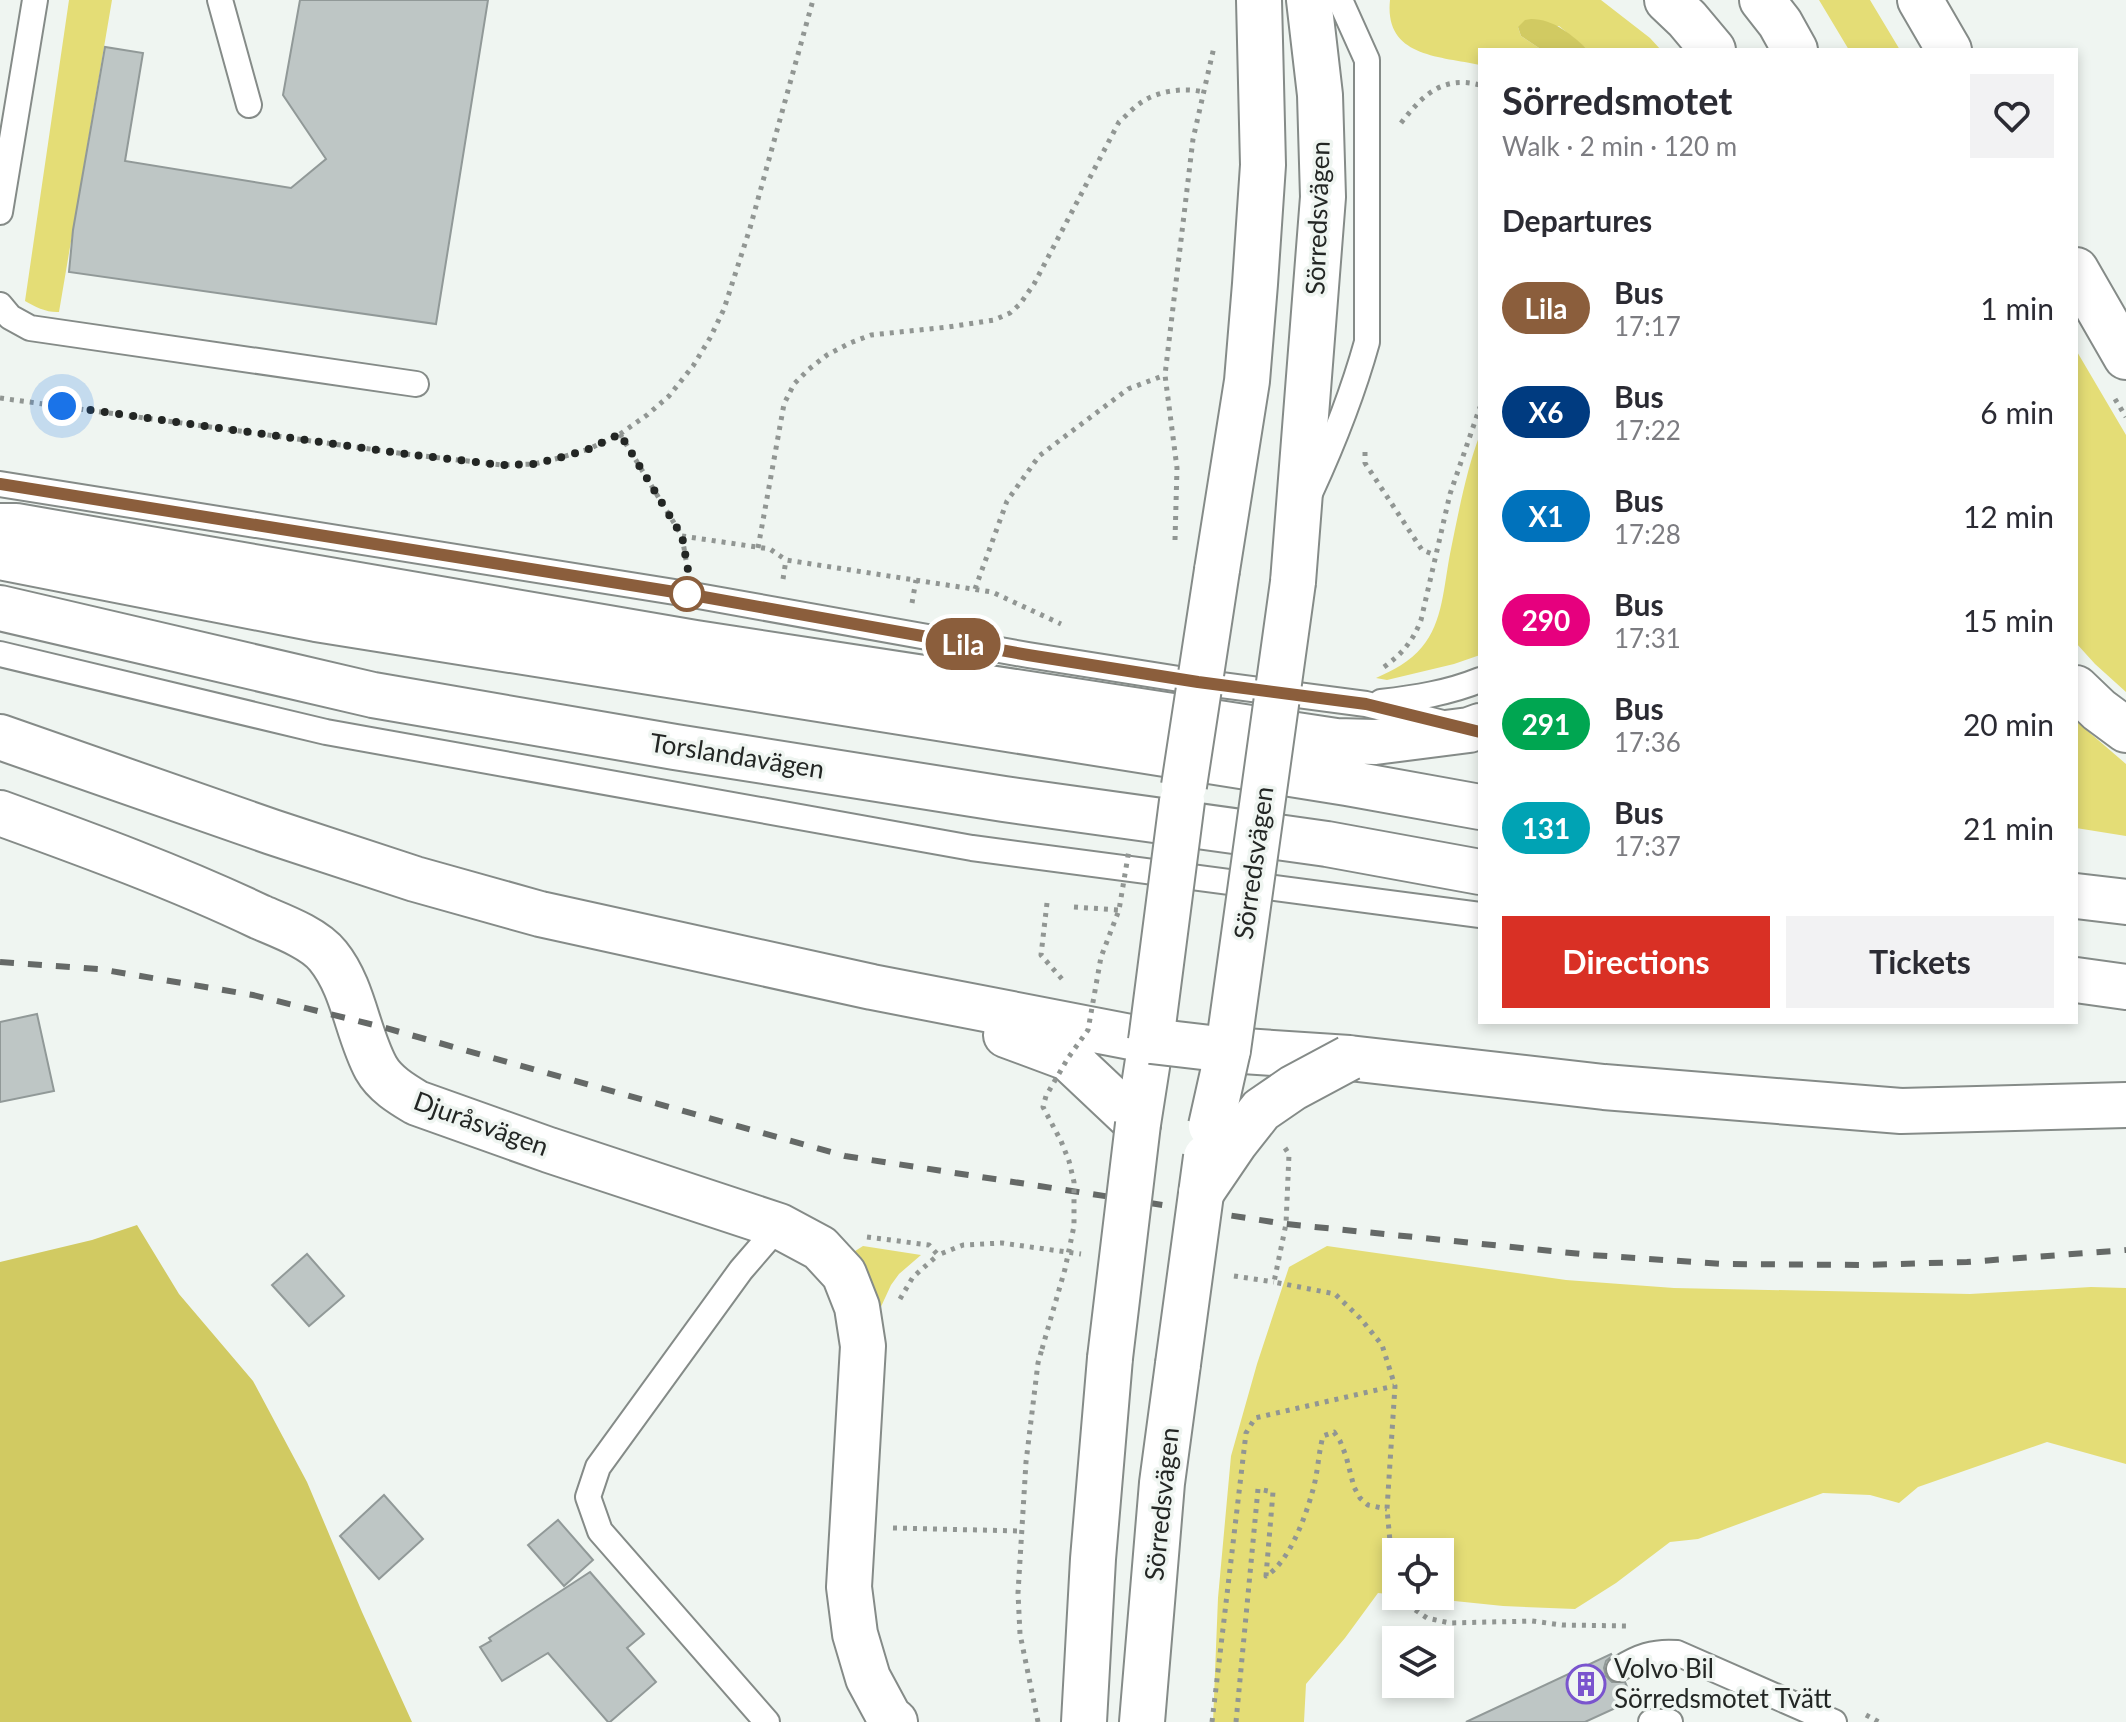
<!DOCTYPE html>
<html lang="en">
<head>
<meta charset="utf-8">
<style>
	:root { --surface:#fff; --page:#f2f2f3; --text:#2b2b33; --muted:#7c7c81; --accent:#d93025 }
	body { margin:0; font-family:Lato,sans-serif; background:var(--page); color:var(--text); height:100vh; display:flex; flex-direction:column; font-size:30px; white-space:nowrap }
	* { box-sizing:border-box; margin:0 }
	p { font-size:26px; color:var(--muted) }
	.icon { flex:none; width:44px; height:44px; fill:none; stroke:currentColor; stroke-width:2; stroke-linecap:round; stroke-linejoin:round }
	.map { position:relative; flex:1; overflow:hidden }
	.drawer { position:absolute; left:1478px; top:48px; width:600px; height:976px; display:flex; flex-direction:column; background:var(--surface); border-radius:0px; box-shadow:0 4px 12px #0003 }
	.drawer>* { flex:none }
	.badge { padding:0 16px; border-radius:26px; font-size:28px; line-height:52px }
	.controls { position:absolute; left:1382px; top:1538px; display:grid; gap:16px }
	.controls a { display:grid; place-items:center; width:72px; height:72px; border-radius:0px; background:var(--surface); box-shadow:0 4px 12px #0003; font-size:40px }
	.you { position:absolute; width:40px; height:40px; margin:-20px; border:6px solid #fff; border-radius:50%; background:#1a73e8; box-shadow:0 0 0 12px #1a73e833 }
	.map>.badge { position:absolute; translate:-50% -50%; box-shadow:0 0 0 4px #fff }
	h2 { padding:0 24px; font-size:30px; line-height:72px }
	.round { display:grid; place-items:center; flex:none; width:84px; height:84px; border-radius:0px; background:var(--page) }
	.summary { display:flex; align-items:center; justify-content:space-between; height:136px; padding:0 24px }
	h1 { font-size:38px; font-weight:700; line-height:60px }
	.primary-button { display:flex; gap:16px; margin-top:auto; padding:16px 24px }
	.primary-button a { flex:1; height:92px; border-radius:0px; background:var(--accent); color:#fff; font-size:32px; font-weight:700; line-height:92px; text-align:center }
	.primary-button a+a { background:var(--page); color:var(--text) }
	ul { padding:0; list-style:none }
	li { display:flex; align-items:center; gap:24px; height:104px; padding:0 24px }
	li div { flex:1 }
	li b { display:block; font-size:30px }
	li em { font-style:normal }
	li .badge { min-width:88px; font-weight:700; text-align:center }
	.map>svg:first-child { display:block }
	.green { fill:#e4dd76 }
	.forest { fill:#d1ca62 }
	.building { fill:#bec6c5; stroke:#919998; stroke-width:2 }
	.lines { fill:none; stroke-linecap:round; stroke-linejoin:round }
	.service-casing { stroke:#858b88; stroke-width:28 }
	.minor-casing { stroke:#858b88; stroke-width:48 }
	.tertiary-casing { stroke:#858b88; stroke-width:48 }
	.primary-casing { stroke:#858b88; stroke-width:48 }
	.path { stroke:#919693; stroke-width:5; stroke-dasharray:4 6; stroke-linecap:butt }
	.service { stroke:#fff; stroke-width:24 }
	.minor { stroke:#fff; stroke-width:44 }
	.tertiary { stroke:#fff; stroke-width:44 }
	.primary { stroke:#fff; stroke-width:44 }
	.rail { stroke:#656967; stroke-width:6; stroke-dasharray:14 14; stroke-linecap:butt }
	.tertiary-bridge-casing { stroke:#858b88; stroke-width:48; stroke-linecap:butt }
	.primary-bridge-casing { stroke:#858b88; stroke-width:48; stroke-linecap:butt }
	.path-bridge { stroke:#919693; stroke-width:5; stroke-dasharray:4 6; stroke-linecap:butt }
	.tertiary-bridge { stroke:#fff; stroke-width:44 }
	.primary-bridge { stroke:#fff; stroke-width:44 }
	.line-casing { stroke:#fff; stroke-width:18 }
	.line { stroke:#8b5e3c; stroke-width:12 }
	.walk { stroke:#232624; stroke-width:8; stroke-dasharray:0 14.4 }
	.stop-dot { fill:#fff; stroke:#8b5e3c; stroke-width:4 }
	.labels { text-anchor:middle; stroke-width:7; stroke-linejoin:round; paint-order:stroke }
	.street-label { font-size:26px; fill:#232624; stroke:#eff5f1 }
	.poi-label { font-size:26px; fill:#232624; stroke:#eff5f1; text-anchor:start }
</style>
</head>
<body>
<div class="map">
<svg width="2126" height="1722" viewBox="0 0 2126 1722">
	<rect width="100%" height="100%" fill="#eff5f1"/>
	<path class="green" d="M69,0H112L59,312C48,313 35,307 25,301Z
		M1390,0H1601L1650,38L1661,50H1588L1559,26L1518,27L1521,36L1542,50H1480V65C1439,56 1384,57 1390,0Z
		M1819,0H1870L1900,50H1849Z
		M2076,350L2126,435V692L2095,664L2076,643Z
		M1480,434V655L1454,664L1387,680L1376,678C1393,670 1410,662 1422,647C1443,623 1444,584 1450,554C1458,515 1466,471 1480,434Z
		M2076,721L2126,764V836L2076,828Z
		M863,1246L921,1255L899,1274L891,1285L879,1311L852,1253Z
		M1327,1246L1566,1280L1674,1288L1970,1294L2091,1287L2126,1288V1464L2047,1442L1918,1487L1899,1503L1870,1495L1823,1493L1698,1539L1670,1542L1616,1583L1575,1609L1503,1606L1406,1596H1440V1552H1396V1595L1378,1593L1345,1638L1306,1684L1304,1722H1213L1218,1598L1231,1456L1257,1364L1289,1267Z"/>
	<path class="forest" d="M1531,19C1554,19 1572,35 1588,50H1542L1521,36L1518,27L1525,20Z
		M137,1225L179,1294L253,1381L307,1482L362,1612L412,1722H0V1262L92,1240Z"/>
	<path class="building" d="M300,0H488L436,324L69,272L73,230L105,47L143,53L125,161L291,188L326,159L283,95Z
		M37,1014L54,1091L0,1102V1022Z
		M307,1254L344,1296L309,1326L272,1285Z
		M384,1495L423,1539L379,1579L340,1536Z
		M558,1520L593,1560L564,1586L528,1545Z
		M590,1572L644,1634L627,1648L656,1682L610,1722H608L548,1653L502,1681L480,1647L491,1641L489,1638Z
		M1611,1654L1612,1656L1606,1661L1604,1668L1606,1676L1612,1682H1625L1633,1700L1585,1722H1466Z"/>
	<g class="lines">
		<defs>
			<path id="service" d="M220,0L249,105
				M0,212L35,0
				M0,305L10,317L30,328L416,384
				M0,484L687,594L1028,655L1198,682L1366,704L1443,723
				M1311,491C1334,441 1352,396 1367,342V60L1340,0
				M0,654L326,732L972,848L1480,915
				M1381,702C1415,698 1448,693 1480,680
				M1619,1669C1638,1657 1654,1651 1677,1653L1834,1722
				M767,1722L600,1531L588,1497L598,1467L741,1270L779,1226
				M1651,1722H1670"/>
			<path id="minor" d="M1920,0L1949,50
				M2076,270L2126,357
				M0,813C88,845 176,877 260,917C281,926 314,938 328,956C354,988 357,1033 376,1068C385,1084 402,1094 417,1103L549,1150L779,1226L820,1248L844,1274L857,1307L863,1346L849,1587L855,1634L868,1678L889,1717L895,1722"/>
			<path id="tertiary" d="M1217,570L1247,381L1255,284L1263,165L1259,0
				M1293,582L1323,197L1320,95L1309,0
				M1138,1124L1151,1041
				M1084,1722L1093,1559L1110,1358
				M1142,1722L1162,1483L1178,1364"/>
			<path id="primary" d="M1667,0L1687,19L1713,50
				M1762,0L1780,23L1795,50
				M0,526H16L695,643L1336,741L1375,742L1469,730L1480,726
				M0,557L316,619L1347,783L1480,807
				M0,608L373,695L675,747L1004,799L1327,844L1480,872
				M2076,688L2099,710L2126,730
				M0,737L272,832L415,879L540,914L872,987L1151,1041
				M2076,896L2126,902
				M2076,980L2126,987
				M1006,1035L1068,1058L1138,1124
				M1228,1050L1349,1058L1604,1087L1901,1111L2126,1105"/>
		</defs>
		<use href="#service" class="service-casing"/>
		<use href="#minor" class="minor-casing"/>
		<use href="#tertiary" class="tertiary-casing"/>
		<use href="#primary" class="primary-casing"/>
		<path class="path" d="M1401,123C1422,96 1442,75 1480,85
			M0,398L406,454L502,465L534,464L559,458L589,449L620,434L647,415L669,396L693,366L710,338L724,309L750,228L813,0
			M2115,399L2126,417
			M620,434L682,536L686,560
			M1365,452V463L1422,550L1435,555
			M682,536L770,549L786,560L992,592L1061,624
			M1175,540L1177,468L1165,375L1193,139L1214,47
			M758,548L784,404L794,384L809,369L827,355L850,343L871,335L948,327L994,320L1010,313L1020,304L1034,284L1119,122C1126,116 1132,109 1139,104C1156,91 1183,87 1203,92
			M783,579L786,560
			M975,589L1007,501L1039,456L1128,389L1165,375
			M912,603L916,580
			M1384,667C1402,654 1413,641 1421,620L1450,494L1480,407
			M1047,903L1041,955L1062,979
			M1074,907L1119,910
			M1285,1148L1289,1154L1286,1224L1274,1282L1335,1294L1360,1318L1382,1345L1395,1386L1387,1509L1391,1552L1396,1581
			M867,1237L929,1245L938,1255L963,1245L1002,1243L1081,1254
			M1234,1276L1274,1282
			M900,1299L913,1277L938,1255
			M893,1528L1022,1531
			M1402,1596L1405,1603L1427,1618L1450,1623L1532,1621L1562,1625L1627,1626
			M1866,1715L1879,1722
			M1038,1722L1020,1634L1018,1593L1026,1462L1038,1363L1042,1349
			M1212,1722L1246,1433L1255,1418L1394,1386
			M1236,1722L1258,1489L1273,1492L1266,1576C1289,1562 1305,1518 1312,1493C1318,1474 1318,1455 1323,1436L1334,1432L1340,1441L1346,1456L1354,1487L1360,1498L1368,1505L1387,1509"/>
		<use href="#service" class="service"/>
		<use href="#minor" class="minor"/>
		<use href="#tertiary" class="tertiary"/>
		<use href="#primary" class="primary"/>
		<path class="rail" d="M0,962L99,969L253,995L382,1027L845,1156L1286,1224L1591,1255L1723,1264L1863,1265L1967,1262L2126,1250"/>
		<defs>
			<path id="tertiary-bridge" d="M1184,786L1217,570
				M1151,1041L1182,801
				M1211,1126L1228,1050L1293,582
				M1110,1358L1138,1124
				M1178,1364L1206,1157"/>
			<path id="primary-bridge" d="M1151,1041L1228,1050
				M1201,1193L1235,1143L1261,1110L1293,1088L1349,1058"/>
		</defs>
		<use href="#tertiary-bridge" class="tertiary-bridge-casing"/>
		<use href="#primary-bridge" class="primary-bridge-casing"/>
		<path class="path-bridge" d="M1042,1349L1065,1269L1074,1226V1182L1069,1161L1061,1141L1043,1107L1046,1096L1068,1058L1088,1030L1101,957L1119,910L1129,850"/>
		<use href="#tertiary-bridge" class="tertiary-bridge"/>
		<use href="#primary-bridge" class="primary-bridge"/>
	</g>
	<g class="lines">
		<defs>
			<path id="line" d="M0,484L687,594L1028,655L1198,682L1366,704L1480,732"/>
		</defs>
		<use href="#line" class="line-casing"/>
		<use href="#line" class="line"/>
		<path class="walk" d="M62,406L406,454L502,465L534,464L559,458L589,449L620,434L682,536L688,570L687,594"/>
	</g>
	<defs>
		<symbol id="building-ring" viewBox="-11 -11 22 22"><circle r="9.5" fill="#eff5f1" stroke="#7a54ce" stroke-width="1.5"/><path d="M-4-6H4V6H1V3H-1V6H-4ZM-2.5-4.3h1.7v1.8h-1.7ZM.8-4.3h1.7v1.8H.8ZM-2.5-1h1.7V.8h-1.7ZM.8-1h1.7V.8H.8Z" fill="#7a54ce"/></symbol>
	</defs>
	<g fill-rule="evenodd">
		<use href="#building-ring" x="1564" y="1662" width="44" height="44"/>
	</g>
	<circle class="stop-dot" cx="687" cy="594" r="16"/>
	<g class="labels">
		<g class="street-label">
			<text transform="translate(1318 218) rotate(-88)" y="9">Sörredsvägen</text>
			<text transform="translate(737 756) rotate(9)" y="9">Torslandavägen</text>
			<text transform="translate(1254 863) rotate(-82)" y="9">Sörredsvägen</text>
			<text transform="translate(481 1124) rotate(20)" y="9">Djuråsvägen</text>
			<text transform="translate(1162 1504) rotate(-84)" y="9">Sörredsvägen</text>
		</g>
		<g class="poi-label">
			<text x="1614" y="1678">Volvo Bil<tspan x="1614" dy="30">Sörredsmotet Tvätt</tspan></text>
		</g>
	</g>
</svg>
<div class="controls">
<a><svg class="icon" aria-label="locate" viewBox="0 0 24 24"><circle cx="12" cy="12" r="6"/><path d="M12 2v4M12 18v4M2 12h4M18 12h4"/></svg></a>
<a><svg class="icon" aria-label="layers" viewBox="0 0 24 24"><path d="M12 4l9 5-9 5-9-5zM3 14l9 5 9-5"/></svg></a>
</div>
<div class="you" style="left:62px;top:406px"></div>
<b class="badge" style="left:963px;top:644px;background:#8b5e3c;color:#fff">Lila</b>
<section class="drawer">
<div class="summary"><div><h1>Sörredsmotet</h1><p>Walk · 2 min · 120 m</p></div><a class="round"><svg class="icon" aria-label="heart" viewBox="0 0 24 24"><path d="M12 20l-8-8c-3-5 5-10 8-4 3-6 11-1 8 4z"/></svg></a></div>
<h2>Departures</h2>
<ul>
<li><span class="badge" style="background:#8b5e3c;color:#fff">Lila</span><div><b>Bus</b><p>17:17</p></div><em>1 min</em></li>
<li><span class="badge" style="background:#003b80;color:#fff">X6</span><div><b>Bus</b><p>17:22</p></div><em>6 min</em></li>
<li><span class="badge" style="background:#0072bc;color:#fff">X1</span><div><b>Bus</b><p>17:28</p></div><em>12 min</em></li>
<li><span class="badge" style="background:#e6007e;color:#fff">290</span><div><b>Bus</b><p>17:31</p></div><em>15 min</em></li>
<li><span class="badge" style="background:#00a651;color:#fff">291</span><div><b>Bus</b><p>17:36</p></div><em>20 min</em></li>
<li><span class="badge" style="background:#00a3b4;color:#fff">131</span><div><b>Bus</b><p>17:37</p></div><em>21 min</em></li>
</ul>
<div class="primary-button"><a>Directions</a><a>Tickets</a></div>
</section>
</div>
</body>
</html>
